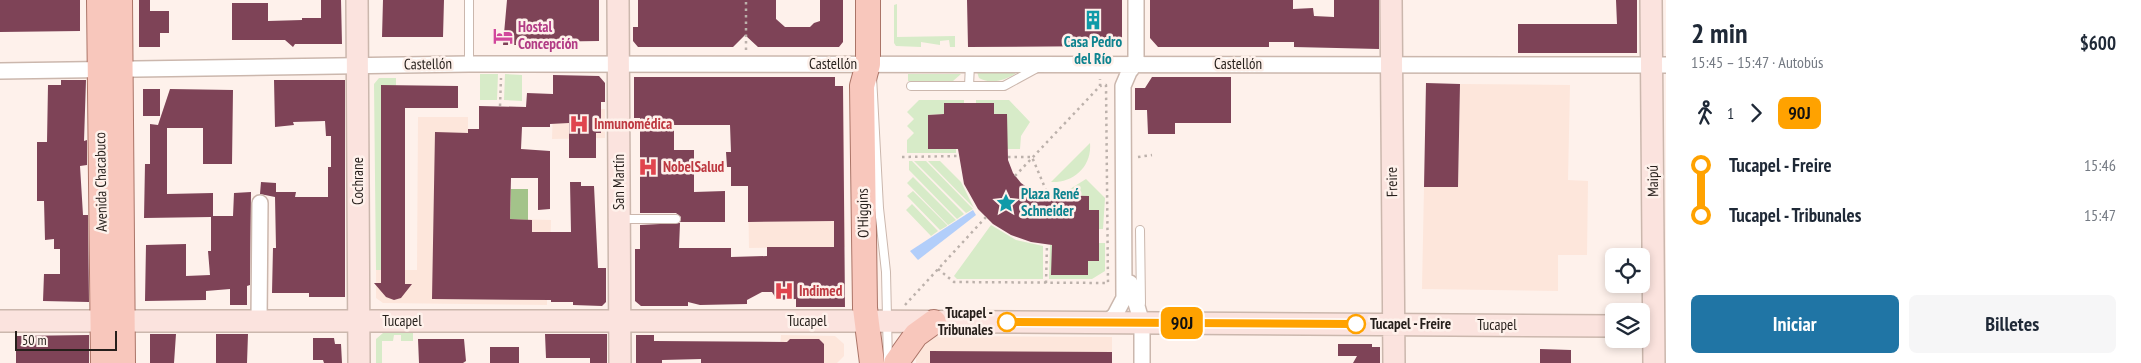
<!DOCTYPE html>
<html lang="es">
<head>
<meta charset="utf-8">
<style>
	:root { --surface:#fff; --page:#f6f6f7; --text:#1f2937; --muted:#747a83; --accent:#2075a5 }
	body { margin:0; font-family:"PT Sans Narrow",sans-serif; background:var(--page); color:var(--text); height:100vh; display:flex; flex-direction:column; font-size:19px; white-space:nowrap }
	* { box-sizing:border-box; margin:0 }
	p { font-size:16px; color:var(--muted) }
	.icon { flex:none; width:28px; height:28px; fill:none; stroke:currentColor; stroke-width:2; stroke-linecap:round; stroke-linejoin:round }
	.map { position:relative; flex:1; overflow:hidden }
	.details { display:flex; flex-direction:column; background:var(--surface); width:475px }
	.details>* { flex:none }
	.badge { padding:0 10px; border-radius:8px; font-size:18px; line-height:32px }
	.buttons { position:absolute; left:1605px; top:248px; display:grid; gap:10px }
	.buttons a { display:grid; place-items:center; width:45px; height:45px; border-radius:8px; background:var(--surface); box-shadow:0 2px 8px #0003; font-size:25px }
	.scale { position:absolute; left:15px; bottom:12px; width:102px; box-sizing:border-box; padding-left:5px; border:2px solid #261f1b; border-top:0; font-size:14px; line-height:18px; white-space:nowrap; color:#261f1b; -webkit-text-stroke:4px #fef1eb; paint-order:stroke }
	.map>.badge { position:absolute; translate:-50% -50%; box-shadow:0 0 0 2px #fff }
	.legs { display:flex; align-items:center; gap:8px; height:55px; padding:0 25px; font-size:16px }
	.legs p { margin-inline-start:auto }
	.headline { display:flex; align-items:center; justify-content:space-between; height:85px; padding:0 25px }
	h1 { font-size:28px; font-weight:800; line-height:38px }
	.primary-button { display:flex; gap:10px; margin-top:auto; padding:10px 25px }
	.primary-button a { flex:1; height:58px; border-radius:8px; background:var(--accent); color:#fff; font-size:20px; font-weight:800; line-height:58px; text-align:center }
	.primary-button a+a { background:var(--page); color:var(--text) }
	ul { padding:0 25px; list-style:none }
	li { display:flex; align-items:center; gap:18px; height:50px; font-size:19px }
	li i { display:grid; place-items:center; width:8px; height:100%; margin:0 6px; background:currentColor }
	li i::after { content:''; width:12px; height:12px; margin:-6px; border:4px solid; border-radius:50%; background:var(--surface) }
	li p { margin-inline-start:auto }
	li:first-child i { background:linear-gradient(#0000 50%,currentColor 0) }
	li:last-child i { background:linear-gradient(currentColor 50%,#0000 0) }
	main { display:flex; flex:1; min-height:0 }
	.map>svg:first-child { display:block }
	.built { fill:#fde6db }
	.green { fill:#d7ebc8 }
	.forest { fill:#a3c38a }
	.water { fill:#b2cefa }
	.building { fill:#7e4357 }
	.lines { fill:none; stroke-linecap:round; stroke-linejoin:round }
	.lane-casing { stroke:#cbb7ad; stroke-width:10 }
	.street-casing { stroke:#cbb7ad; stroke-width:18 }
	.secondary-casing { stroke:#cbb7ad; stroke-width:24 }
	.primary-casing { stroke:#ab7467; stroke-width:26 }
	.path { stroke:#bcb1ab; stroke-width:2.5; stroke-dasharray:2.5 4; stroke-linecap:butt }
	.lane { stroke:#fff; stroke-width:8 }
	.street { stroke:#fff; stroke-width:15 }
	.secondary { stroke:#fbe3de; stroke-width:21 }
	.primary { stroke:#f8c7bc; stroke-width:24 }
	.line-1-casing { stroke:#fff; stroke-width:11 }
	.line-1 { stroke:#ffa200; stroke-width:8 }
	.stop-1-dot { fill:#fff; stroke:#ffa200; stroke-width:2.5 }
	.labels { text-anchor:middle; stroke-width:5; stroke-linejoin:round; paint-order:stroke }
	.hotel-label { font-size:15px; font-weight:bold; fill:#b23c85; stroke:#fef1eb; text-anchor:start }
	.culture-label { font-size:15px; font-weight:bold; fill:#0d838f; stroke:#fef1eb }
	.street-label { font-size:15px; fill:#261f1b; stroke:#fef1eb }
	.health-label { font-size:15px; font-weight:bold; fill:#be3a42; stroke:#fef1eb; text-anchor:start }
	.stop-label { font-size:15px; font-weight:bold; fill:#261f1b; stroke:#fef1eb; text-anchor:end }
</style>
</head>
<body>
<main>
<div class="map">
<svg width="1666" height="363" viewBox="0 0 1666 363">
	<rect width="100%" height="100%" fill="#fef1eb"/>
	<path class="built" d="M788,77H835V86H843L845,247L749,248L748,191L789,154Z
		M1460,84L1570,85L1568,180L1588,181L1587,255H1558V291L1422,289L1424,187H1458Z
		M553,109H605V138L552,139Z
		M418,117H468V159L497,189H511V219L551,220L550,262H547V305L383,303L376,298V270H417Z
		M781,335L835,336L844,344V356L837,363H779Z
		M932,336L1112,337V363H916V352Z"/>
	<path class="green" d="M897,4V37L955,36V47H950L949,40L940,41V45L921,42V47L896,46L894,43V5Z
		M977,72H1015V74C1005,80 991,85 979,78Z
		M480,74H498L497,100H480Z
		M505,74L522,75V101L504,100Z
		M908,74H961L953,81H908Z
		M379,78H396V86H381V270H376L374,84Z
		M919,100H964V103H944V114L928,115V149H956V153H907V140L914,133L907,126L914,119L907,112Z
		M976,100H1009L1030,122L1021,136L1020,149H1007V115L994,114V103H976Z
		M1090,143C1092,167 1073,183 1051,182Z
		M909,161H912L964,214L957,219L909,170Z
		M914,161H926L973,209L966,213Z
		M928,161H940L961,182L974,208Z
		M913,177L956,220L948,225L907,183Z
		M1086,179L1105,198L1103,229H1099V210H1089V196L1052,195V192L1070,189Z
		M913,191L947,225V226L940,230L907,196Z
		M912,204L938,231L931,236L906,210Z
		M991,225L1016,240L1043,246V279H957L954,276Z
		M1099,243H1105V271L1092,279H1049L1050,245H1052V275H1088V261H1099Z
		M383,333H413V341H401V335H394L393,341H382V363H376V339Z"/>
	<path class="forest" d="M511,189H528V220L510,219Z"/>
	<path class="water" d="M973,210L976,215L918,260L910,251Z"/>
	<path class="building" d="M0,0H80V31L0,32Z
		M139,0H150V11H169V33H160V47H139Z
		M321,0H341L342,44H295L293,47L285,40H232V3H268V21L302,20V18H321Z
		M383,0H444L443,37H382Z
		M507,0H599V41L531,42V45H503Z
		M638,0H776V19L785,27H810L814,23L820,21V0H843V42L839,47H758L745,35L733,47H638L633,41V27H638Z
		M967,0H1122V40L1115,46L968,47Z
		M1150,0H1293V9L1313,8L1314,16L1334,17V0H1379V49L1294,47V42H1269V47H1158L1150,38Z
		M1616,0H1637V53H1518V24H1617Z
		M553,75L599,76L605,83V102H601V133H596V158H569V123L550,124V127H522L521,149L550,151V209L538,210V178H511L510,219L532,220V232H571L570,182H581V186H594L598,268H606V302L602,306L573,305V302H551V300L432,299L435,132L468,133V129H479V106L526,107L527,93L553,94Z
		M634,77H835V86H843L845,307H796V299L777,300L772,292H762L747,300V304L700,305L688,302V306H641L635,301V249H640V225L680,223L679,248H731V257L767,256V247H834V221L748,222V186H731V167H727L726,152H731L730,125H674V150H694V192L725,191V222H680L681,217L676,213H640V118H634Z
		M1152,77H1231V123H1175V134H1148L1147,110H1135V88H1145Z
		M61,80H86L84,141L87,140V165L80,166L83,215H88L89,302L43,301L44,274H60V249H54V239L45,240L44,201H37V142H47L48,85H61Z
		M274,80H345V297H309V293H272L273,248H276L275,197L260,194L261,182L276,183V192H296L295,197H328V167H331V136H326L325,121L293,122L294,125L275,127Z
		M1426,83L1460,84L1458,187H1424Z
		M381,85L458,86V108H405V284H412L401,298L394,300L386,297L374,283H381Z
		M143,89H160V116H143Z
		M170,89L233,90L232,164H203V128H167V194L213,193V216H233L234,193L251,192L250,285L247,286V305H230V289L206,291V300L145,301L146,245L186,244V276L210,275L208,251H211V217L144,218L145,164H150V124L158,125Z
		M944,103H994V114H1007L1008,160L1013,173L1021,183L1032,191L1045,195L1089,196V210H1099V261H1088V275H1051L1052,245L1031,242L1011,235L993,224L978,209L964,184L958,149H928V115L944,114Z
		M150,334H176L174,363H150Z
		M216,334H248L247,363H216Z
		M545,334H607V363H590V358H546Z
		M89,335V363H16V336Z
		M636,335H654V341L787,342L790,339H819L824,344V363H701V359L662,360V363H636Z
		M313,338H334L335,344H341L342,363H324L323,360H313Z
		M418,339H464L466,361L463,363H419Z
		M1338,344H1372V347H1380V363H1353L1357,356H1338Z
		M490,347H519V363H490Z
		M1540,349L1571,350V363H1540Z
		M930,351L1112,352V363H930Z"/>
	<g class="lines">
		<defs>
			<path id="lane" d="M469,64V0
				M872,76L879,208L886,272L888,363
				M911,86H1004L1037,68
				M969,86L970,64
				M621,219H676
				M1140,230L1141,303"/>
			<path id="street" d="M0,71L469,64L1666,65
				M1130,283L1142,323V363
				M259,321L260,203
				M1106,323L1115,315L1124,298L1123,86L1129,72L1136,63V0"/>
			<path id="secondary" d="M357,0L359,363
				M618,0L620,363
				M1391,0L1394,363
				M1651,0L1654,363
				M0,321H848L1614,326"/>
			<path id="primary" d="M99,0L103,363
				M120,0L123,363
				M868,0V64L862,86L865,308L872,363
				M896,363L916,335L934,322"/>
		</defs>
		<use href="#lane" class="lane-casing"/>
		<use href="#street" class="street-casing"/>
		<use href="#secondary" class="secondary-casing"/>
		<use href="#primary" class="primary-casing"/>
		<path class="path" d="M746,50V2
			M500,106L501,78
			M902,157L958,156
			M1008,157H1032L1048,195
			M1138,157L1152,155
			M1015,176L1100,86V79
			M938,269L954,282L1108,283L1106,85L1100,86
			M1046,283L1047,244
			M905,305L986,217"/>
		<use href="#lane" class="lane"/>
		<use href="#street" class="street"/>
		<use href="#secondary" class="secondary"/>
		<use href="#primary" class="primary"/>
	</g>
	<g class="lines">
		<defs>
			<path id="line-1" d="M1007,322L1356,324"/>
		</defs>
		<use href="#line-1" class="line-1-casing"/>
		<use href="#line-1" class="line-1"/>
	</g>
	<defs>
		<symbol id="building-bare" viewBox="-9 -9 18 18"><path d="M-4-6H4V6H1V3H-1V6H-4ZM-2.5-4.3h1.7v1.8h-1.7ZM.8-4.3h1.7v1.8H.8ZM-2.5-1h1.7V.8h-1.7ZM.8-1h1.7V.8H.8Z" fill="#0f9aa8" stroke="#fef1eb" stroke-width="2.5" paint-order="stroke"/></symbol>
		<symbol id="hotel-bare" viewBox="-9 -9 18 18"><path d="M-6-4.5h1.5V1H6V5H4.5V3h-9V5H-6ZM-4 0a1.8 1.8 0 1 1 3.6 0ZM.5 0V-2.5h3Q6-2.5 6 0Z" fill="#d1479c" stroke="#fef1eb" stroke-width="2.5" paint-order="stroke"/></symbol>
		<symbol id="hospital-bare" viewBox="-9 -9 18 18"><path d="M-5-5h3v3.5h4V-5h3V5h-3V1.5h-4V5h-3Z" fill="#e0444e" stroke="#fef1eb" stroke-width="2.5" paint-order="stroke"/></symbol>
		<symbol id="sight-bare" viewBox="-9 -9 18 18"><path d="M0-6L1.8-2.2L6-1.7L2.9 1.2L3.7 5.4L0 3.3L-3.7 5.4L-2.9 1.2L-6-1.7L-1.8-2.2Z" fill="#0f9aa8" stroke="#fef1eb" stroke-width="2.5" paint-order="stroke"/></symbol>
	</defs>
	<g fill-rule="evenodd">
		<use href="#building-bare" x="1079" y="6" width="28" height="28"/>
		<use href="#hotel-bare" x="489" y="22" width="28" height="28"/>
		<use href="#hospital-bare" x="565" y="110" width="28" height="28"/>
		<use href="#hospital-bare" x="634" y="153" width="28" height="28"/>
		<use href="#sight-bare" x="992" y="189" width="28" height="28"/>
		<use href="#hospital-bare" x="770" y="277" width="28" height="28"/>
	</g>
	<g class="stop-1-dot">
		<circle cx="1007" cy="322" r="9"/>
		<circle cx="1356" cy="324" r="9"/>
	</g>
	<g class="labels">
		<g class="hotel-label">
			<text x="518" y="32">Hostal<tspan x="518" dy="17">Concepción</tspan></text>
		</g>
		<g class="culture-label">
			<text x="1093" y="47">Casa Pedro<tspan x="1093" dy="17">del Río</tspan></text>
			<text x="1021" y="199" text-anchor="start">Plaza René<tspan x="1021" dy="17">Schneider</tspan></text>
		</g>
		<g class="street-label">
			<text transform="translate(428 64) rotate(-1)" y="5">Castellón</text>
			<text x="833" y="69">Castellón</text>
			<text x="1238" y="69">Castellón</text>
			<text transform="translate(358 181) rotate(-90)" y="5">Cochrane</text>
			<text transform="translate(1653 181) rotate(-91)" y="5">Maipú</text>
			<text transform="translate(101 182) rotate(-91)" y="5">Avenida Chacabuco</text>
			<text transform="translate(619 182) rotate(-90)" y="5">San Martín</text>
			<text transform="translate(1392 182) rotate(-91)" y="5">Freire</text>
			<text transform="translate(863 213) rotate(-91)" y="5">O'Higgins</text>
			<text x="402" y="326">Tucapel</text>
			<text x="807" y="326">Tucapel</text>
			<text x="1497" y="330">Tucapel</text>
		</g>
		<g class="health-label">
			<text x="594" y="129">Inmunomédica</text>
			<text x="663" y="172">NobelSalud</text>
			<text x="799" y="296">Indimed</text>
		</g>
		<g class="stop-label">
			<text x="993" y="318">Tucapel -<tspan x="993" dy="17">Tribunales</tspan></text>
			<text x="1370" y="329" text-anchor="start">Tucapel - Freire</text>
		</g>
	</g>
</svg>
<div class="buttons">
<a><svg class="icon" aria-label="locate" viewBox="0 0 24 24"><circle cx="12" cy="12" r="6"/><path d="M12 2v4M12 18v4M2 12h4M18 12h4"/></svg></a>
<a><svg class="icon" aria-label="layers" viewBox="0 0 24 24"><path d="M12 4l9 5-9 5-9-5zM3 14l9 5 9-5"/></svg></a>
</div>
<div class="scale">50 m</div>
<b class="badge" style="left:1182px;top:323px;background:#ffa200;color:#111">90J</b>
</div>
<section class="details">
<div class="headline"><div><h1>2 min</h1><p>15:45 – 15:47 · Autobús</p></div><b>$600</b></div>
<div class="legs"><svg class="icon" aria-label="walk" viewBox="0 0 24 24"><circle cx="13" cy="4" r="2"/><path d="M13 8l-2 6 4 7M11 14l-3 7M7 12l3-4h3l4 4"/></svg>1<svg class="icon" aria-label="forward" viewBox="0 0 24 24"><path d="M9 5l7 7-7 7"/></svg><b class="badge" style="background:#ffa200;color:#111">90J</b></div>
<ul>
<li><i style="color:#ffa200"></i><b>Tucapel - Freire</b><p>15:46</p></li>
<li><i style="color:#ffa200"></i><b>Tucapel - Tribunales</b><p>15:47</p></li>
</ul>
<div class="primary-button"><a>Iniciar</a><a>Billetes</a></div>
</section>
</main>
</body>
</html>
